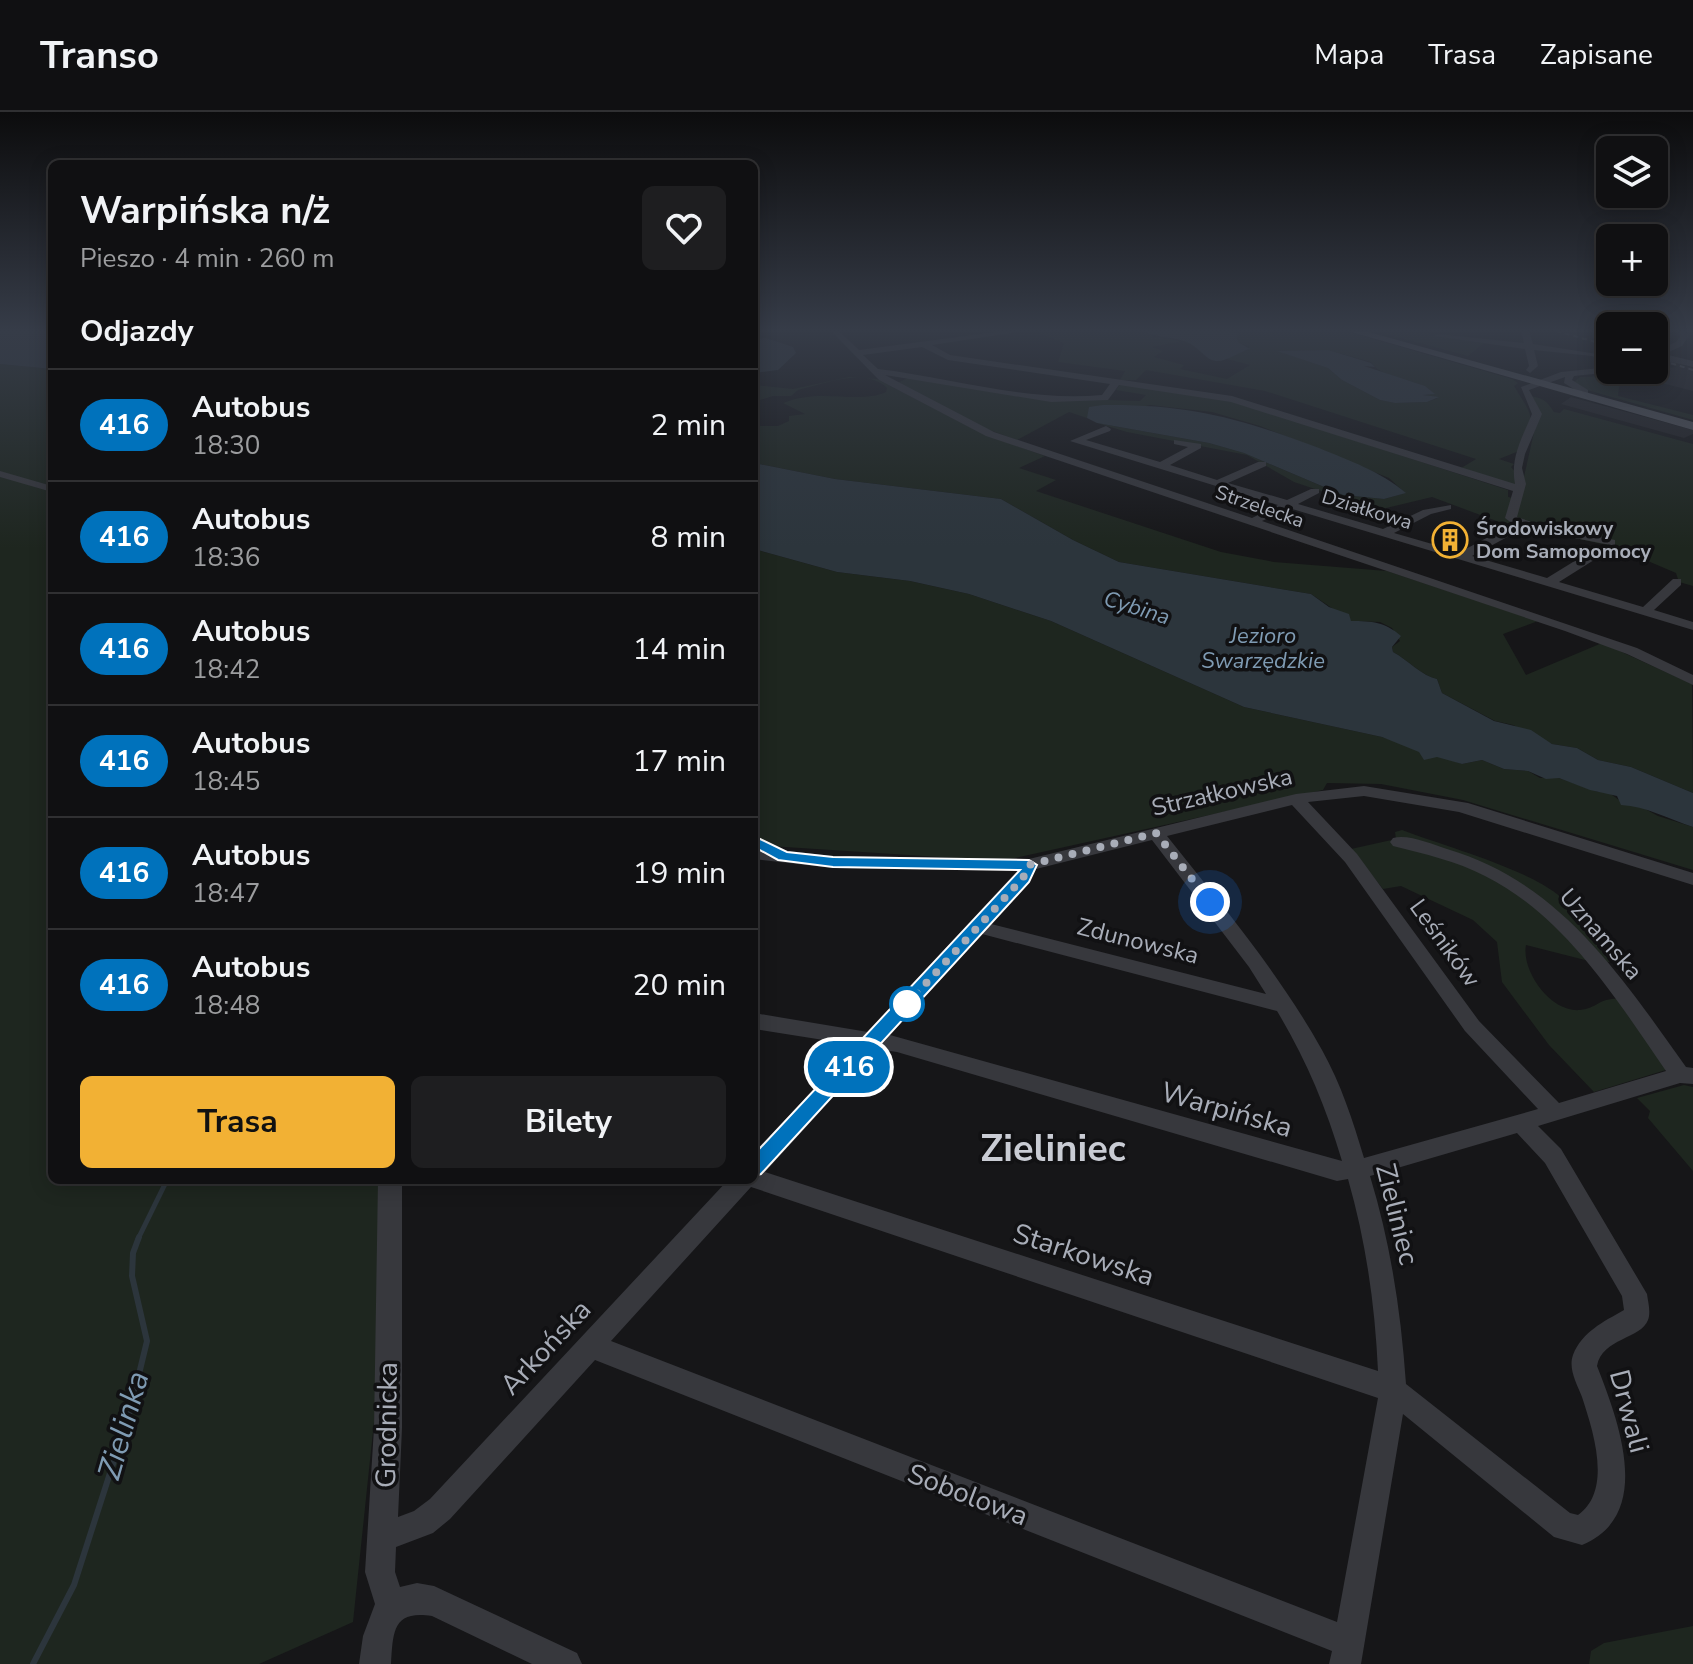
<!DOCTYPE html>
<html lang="pl">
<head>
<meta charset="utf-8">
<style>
	:root { --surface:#101012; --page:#1e1e20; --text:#f1f3f6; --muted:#9c9d9f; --line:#303032; --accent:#f2b134 }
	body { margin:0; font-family:"Nunito Sans",sans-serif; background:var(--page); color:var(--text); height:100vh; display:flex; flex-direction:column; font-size:30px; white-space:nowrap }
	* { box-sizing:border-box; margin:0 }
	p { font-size:26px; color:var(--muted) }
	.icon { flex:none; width:44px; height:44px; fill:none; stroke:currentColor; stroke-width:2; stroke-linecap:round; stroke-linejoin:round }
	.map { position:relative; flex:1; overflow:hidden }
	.panel { position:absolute; left:48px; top:48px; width:710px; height:1024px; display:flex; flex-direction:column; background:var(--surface); border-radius:12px; box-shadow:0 4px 20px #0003,0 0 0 2px var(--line) }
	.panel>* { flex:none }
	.badge { padding:0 16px; border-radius:26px; font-size:28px; line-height:52px }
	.fabs { position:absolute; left:1596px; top:24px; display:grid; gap:16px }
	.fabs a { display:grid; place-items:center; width:72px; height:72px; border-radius:12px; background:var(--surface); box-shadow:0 4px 20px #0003,0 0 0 2px var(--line); font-size:40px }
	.you { position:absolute; width:40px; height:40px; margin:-20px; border:6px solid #fff; border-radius:50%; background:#1a73e8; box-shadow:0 0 0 12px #1a73e833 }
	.map>.badge { position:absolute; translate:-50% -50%; box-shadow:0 0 0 4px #fff }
	h2 { padding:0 32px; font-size:30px; line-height:72px }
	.round { display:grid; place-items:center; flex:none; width:84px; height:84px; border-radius:12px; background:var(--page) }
	.overview { display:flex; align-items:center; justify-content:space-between; height:136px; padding:0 32px }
	h1 { font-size:38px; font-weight:700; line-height:60px }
	.primary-button { display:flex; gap:16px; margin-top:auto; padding:16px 32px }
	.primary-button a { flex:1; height:92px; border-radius:12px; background:var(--accent); color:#111; font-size:32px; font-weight:700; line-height:92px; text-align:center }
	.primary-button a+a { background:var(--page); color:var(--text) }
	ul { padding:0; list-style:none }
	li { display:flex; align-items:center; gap:24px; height:112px; padding:0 32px; border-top:2px solid var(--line) }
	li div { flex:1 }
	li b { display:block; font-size:30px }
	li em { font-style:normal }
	li .badge { min-width:88px; font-weight:700; text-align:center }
	header { display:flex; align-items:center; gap:48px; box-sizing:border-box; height:112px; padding:0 40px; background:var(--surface); border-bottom:2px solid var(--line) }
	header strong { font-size:38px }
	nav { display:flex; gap:44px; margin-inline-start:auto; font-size:28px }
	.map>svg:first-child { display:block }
	.built { fill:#222225 }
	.green { fill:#1e261f; fill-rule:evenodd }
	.water { fill:#2c353c }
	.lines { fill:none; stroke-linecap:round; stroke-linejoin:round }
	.stream-far1 { stroke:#2c353c; stroke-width:5 }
	.stream { stroke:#2c353c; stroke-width:6 }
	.minor { fill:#37383d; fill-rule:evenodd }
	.major { fill:#53555c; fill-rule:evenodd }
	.rail { stroke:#4a4c52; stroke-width:2; stroke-dasharray:5 4; stroke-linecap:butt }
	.line { fill:#0072bc; stroke:#fff; stroke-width:2 }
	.walk { stroke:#a8adb8; stroke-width:8; stroke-dasharray:0 14.4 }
	.stop-dot { fill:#fff; stroke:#0072bc; stroke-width:4 }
	.labels { text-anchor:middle; stroke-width:7; stroke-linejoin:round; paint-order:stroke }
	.far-street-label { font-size:20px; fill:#a8adb8; stroke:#111113 }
	.far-poi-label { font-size:20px; font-weight:bold; fill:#a8adb8; stroke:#111113; text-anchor:start }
	.far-water-label { font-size:22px; font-style:italic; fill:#7f9bb3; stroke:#111113 }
	.street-label { font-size:24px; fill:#a8adb8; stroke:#111113 }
	.near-street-label { font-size:28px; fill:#a8adb8; stroke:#111113 }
	.near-water-label { font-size:32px; font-style:italic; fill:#7f9bb3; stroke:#111113 }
	.near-district-label { font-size:38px; font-weight:bold; fill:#c9ccd4; stroke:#111113 }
</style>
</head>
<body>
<header>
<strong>Transo</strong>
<nav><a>Mapa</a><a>Trasa</a><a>Zapisane</a></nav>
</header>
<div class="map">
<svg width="1693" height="1552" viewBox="0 0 1693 1552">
	<rect width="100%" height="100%" fill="#161618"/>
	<path class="built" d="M1654,244L1693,256V279L1650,268L1671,259L1666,256L1677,255L1654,247Z
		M1571,285L1693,318V322L1684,326L1561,292Z"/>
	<path class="green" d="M1034,219H1143L1154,225L1182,229L1152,235L1163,239L1154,245L1184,253L1180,257L1227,267L1250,253L1227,247L1234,241L1249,238V234L1237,230L1236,224L1239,222L1218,219H1345L1512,267L1518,271L1514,274C1534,307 1536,302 1519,339L1499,347L1514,352L1511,355L1519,364L1515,373L1458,358L1476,347L1265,279L1146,258L1136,268H1120L1125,259L1058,250L1064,231ZM1328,238L1371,250C1384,270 1424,266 1433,282L1423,283L1438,286L1427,290L1395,291L1380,288L1342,268L1328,256L1279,239Z
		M1375,219H1428L1430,223L1484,231L1468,244Z
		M0,252L52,257V1068H381L384,1215L353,1510L259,1552H0Z
		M1613,264L1620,269L1618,284L1693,303V308L1580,276L1574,270L1580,265Z
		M849,265L877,267L982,321L1045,344L1019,356L1056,368L1036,379L1221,440L1274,450L1387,459L1538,509L1503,522L1526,563L1602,531L1692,572L1693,681L1631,655L1598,648L1577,636L1552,632L1513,613L1495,609L1442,581L1437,567C1422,564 1408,548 1393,540L1392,535L1400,529L1392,516L1380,510L1351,509L1311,482L1119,450L1073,428L1001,387L835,367L754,351V314H778L789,309V304L805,302L783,291C822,275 856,293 886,280L887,276C866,255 823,272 798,278L791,284H773L754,290V273L793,277Z
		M908,266L1039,286L1140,289L1146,283L1116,278L1121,271L1230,288L1508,378V385L1519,387L1539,298L1528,284C1542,285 1547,289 1554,300L1560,301L1564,297L1693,332V474L1679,470L1676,461L1629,441V438L1525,415L1518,417L1432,385L1378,398L1294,370L1247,343L1127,320L1097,311L1209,331L1244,341L1343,383L1384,387L1405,381L1389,366L1260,314L1212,300L1150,293L1087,306L1069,300L1017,328L984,316L897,271Z
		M754,437L837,460L910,469L969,482L1051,509L1244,595L1382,625L1462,652L1482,648L1504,657L1528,659L1540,666H1559L1598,680H1608L1626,693H1638L1658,704L1693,715V758L1463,688L1381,672L1327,671L1323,678L1001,749L754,733Z
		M1402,718C1444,734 1524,756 1557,782C1579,800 1594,827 1610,850L1589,849L1526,833C1521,859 1551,901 1580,898C1599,896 1598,885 1622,887L1669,957L1594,980L1549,933L1502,870L1497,830L1473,808L1401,774L1383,777L1351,737L1396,727L1395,720Z
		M1684,973L1693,975V1059L1648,1006L1650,999L1637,986Z
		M1693,1514V1552H1589L1591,1539L1604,1531Z"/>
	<path class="water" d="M0,219H52V257L0,252Z
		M1143,219L1231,220L1240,222L1236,224L1238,230L1250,237C1239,240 1226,250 1216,249C1206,248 1200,237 1191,232C1177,224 1158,227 1143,219Z
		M766,226L793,235L796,241L778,258L754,261V227Z
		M1328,238L1371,251L1375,255L1364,254L1425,274L1435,282L1423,283L1439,285L1427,290L1395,291L1380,288L1342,268L1328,256L1277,239Z
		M1103,293C1189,292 1239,306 1319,336C1350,349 1380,359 1406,381L1384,387L1343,383L1244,341L1209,331L1097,311L1087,306L1089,295Z
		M754,351L835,367L1001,387L1073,428L1119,450L1311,482L1329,495L1349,502L1351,509C1372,509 1385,510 1401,524L1392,535L1393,540C1408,548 1422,564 1437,567L1442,581L1494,609L1531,618L1552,632L1577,636L1598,648L1631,655L1693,681V715C1668,707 1646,694 1621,693L1617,684L1590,678L1559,666L1546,667L1528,659L1504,657L1482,648L1462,652L1437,645L1424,648L1419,640L1382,625L1244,595L1051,509L969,482L910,469L837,460L754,437Z"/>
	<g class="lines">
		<path class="stream-far1" d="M138,1127L167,1068"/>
		<path class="stream" d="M33,1552L74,1473L130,1299L147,1229L132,1164L133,1141L139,1125"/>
		<path class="minor" d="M831,219H839L859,238L1003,219H1024L932,233L950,243L1232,284L1515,372C1510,346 1522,326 1532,302L1521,275L1561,260L1610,255L1613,260L1574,264L1572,268L1588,278V282H1582L1564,271L1565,265L1529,278L1542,302L1525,342L1522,356L1526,372L1517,405L1543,414L1615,428V434L1524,416L1472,444L1547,466L1586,442H1594V448L1559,470L1643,495L1673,467H1681V473L1654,498L1693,510V518L1289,396L1262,409L1637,536L1693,563V573L1627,542L1565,519L986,324L879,268ZM922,235L948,248L1110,272L1102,283C1026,290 953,266 878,257L863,243ZM885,263L1051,290L1108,288L1119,273L1231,290L1513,379L1505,406L1513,412L1460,440L1394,421L1431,402L1451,397V393L1423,398L1383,417L1298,392L1319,381V377H1311L1287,388L1228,371L1266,354V350H1258L1217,368L1170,353L1201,336V332L1174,328V332L1188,335L1160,350L1086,328L1110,319L1111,317L1106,314L1070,329L1278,393L1252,406L994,320Z
			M1521,219H1529L1533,232L1610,244V250L1592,244L1534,238L1538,254L1530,261L1526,258L1529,254L1525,237L1434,224L1438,222L1524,231Z
			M1678,219H1686L1688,225L1682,234L1664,242L1693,249V255L1654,246V240L1676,230L1680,225Z
			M0,359L52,374V380L0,365Z
			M1364,674L1468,691L1693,761V773L1459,700L1364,684L1308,690L1357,742L1479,909L1559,991L1666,959C1617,888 1565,804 1485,764C1456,749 1425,742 1393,734L1390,730L1393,726C1409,722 1431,732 1447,737C1560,770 1621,864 1686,955L1693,956V972L1680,971L1538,1014L1561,1037L1647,1182C1648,1190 1651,1200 1648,1208C1641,1227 1602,1226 1597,1254C1618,1308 1655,1403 1582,1433L1554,1425L1403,1302L1361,1552H1329L1332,1539L595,1248L450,1407L433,1421L396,1435L395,1460L400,1475L417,1471L434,1474L577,1541L582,1552H532L432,1504C393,1498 393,1519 391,1552H359L363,1524L375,1492L365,1460L374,1316L378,1068H402V1316L398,1405L414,1399L430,1387L728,1068H754V1041L855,933L754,917V901L868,920L1018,758L833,756L754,747V735L833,744L1029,747L1296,682ZM1292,693L1345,750L1465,919L1538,997L1364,1046C1353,1009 1341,972 1322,938C1279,861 1222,793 1167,724ZM1152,728L1249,855L1266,882L991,812L1029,770L1036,757ZM982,822L1277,899C1306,947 1326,995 1342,1049L890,923ZM877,937L897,940L1337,1069L1348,1067C1366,1130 1375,1193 1378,1259L765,1060ZM1517,1021L1545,1051L1622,1184L1624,1198C1603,1210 1582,1220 1573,1243C1568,1257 1577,1272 1582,1285C1593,1319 1613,1378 1578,1403L1570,1401L1406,1272C1401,1201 1391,1133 1370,1064ZM751,1075L1378,1286L1337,1510L611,1229Z"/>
		<path class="major" d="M1348,219H1365L1693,310V318Z"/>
		<path class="rail" d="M1556,219L1610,234
			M1654,246L1693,258"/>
	</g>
	<linearGradient id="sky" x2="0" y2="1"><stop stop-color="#0c0c0d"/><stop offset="0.5" stop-color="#363c48"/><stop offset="1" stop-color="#363c48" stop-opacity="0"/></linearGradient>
	<rect width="1693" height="436" fill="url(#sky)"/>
	<path class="line" d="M754,724L787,740L833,745L1029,748L1037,753L1029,770L761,1062L754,1064L747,1062L744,1056L747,1050L1020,758L833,755L778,748L749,732L747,728Z"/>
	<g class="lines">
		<path class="walk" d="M907,892L1023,766L1029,753L1156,721L1210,790"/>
	</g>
	<defs>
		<symbol id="building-ring" viewBox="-11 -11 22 22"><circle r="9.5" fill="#111113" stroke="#f2b134" stroke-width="1.5"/><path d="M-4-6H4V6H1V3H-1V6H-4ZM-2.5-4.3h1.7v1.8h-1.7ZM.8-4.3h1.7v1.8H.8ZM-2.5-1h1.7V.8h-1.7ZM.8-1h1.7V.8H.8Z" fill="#f2b134"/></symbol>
	</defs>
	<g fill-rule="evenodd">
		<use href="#building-ring" x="1430" y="408" width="40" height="40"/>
	</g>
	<circle class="stop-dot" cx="907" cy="892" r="16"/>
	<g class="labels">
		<g class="far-street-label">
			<text transform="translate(1260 394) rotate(19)" y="7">Strzelecka</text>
			<text transform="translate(1367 397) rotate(17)" y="7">Działkowa</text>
		</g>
		<g class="far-poi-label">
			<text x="1476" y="423">Środowiskowy<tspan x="1476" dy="23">Dom Samopomocy</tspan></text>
		</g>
		<g class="far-water-label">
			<text transform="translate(1137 495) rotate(17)" y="8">Cybina</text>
			<text x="1263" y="531">Jezioro<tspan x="1263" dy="25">Swarzędzkie</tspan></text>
		</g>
		<g class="street-label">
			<text transform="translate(1222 680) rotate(-13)" y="8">Strzałkowska</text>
			<text transform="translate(1601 822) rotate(49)" y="8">Uznamska</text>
			<text transform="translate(1138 829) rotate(14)" y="8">Zdunowska</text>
			<text transform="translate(1445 831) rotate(54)" y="8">Leśników</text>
		</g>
		<g class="near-street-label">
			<text transform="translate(1227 997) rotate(16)" y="10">Warpińska</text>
			<text transform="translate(1398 1102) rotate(76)" y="10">Zieliniec</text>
			<text transform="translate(1084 1142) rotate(18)" y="10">Starkowska</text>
			<text transform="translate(545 1235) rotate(-47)" y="10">Arkońska</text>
			<text transform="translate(1630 1299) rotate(75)" y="10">Drwali</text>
			<text transform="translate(386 1313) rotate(-89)" y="10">Grodnicka</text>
			<text transform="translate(968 1382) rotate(21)" y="10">Sobolowa</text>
		</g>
		<g class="near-water-label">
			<text transform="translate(123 1313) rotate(-74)" y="11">Zielinka</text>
		</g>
		<g class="near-district-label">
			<text x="1053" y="1049">Zieliniec</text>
		</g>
	</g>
</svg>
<div class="fabs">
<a><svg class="icon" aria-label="layers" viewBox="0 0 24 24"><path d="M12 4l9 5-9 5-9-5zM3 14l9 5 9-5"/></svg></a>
<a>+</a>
<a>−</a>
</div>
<div class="you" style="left:1210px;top:790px"></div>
<b class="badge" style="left:849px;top:955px;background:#0072bc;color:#fff">416</b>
<section class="panel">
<div class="overview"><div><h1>Warpińska n/ż</h1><p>Pieszo · 4 min · 260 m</p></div><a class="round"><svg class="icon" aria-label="heart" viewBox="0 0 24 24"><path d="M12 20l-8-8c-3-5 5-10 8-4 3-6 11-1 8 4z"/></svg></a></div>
<h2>Odjazdy</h2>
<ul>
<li><span class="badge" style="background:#0072bc;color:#fff">416</span><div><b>Autobus</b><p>18:30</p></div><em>2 min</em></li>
<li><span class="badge" style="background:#0072bc;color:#fff">416</span><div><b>Autobus</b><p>18:36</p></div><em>8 min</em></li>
<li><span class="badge" style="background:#0072bc;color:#fff">416</span><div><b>Autobus</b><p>18:42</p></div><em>14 min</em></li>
<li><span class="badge" style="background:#0072bc;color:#fff">416</span><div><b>Autobus</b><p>18:45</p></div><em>17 min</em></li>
<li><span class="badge" style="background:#0072bc;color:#fff">416</span><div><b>Autobus</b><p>18:47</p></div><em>19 min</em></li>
<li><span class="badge" style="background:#0072bc;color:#fff">416</span><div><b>Autobus</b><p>18:48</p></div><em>20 min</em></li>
</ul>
<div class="primary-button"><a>Trasa</a><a>Bilety</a></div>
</section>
</div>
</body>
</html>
